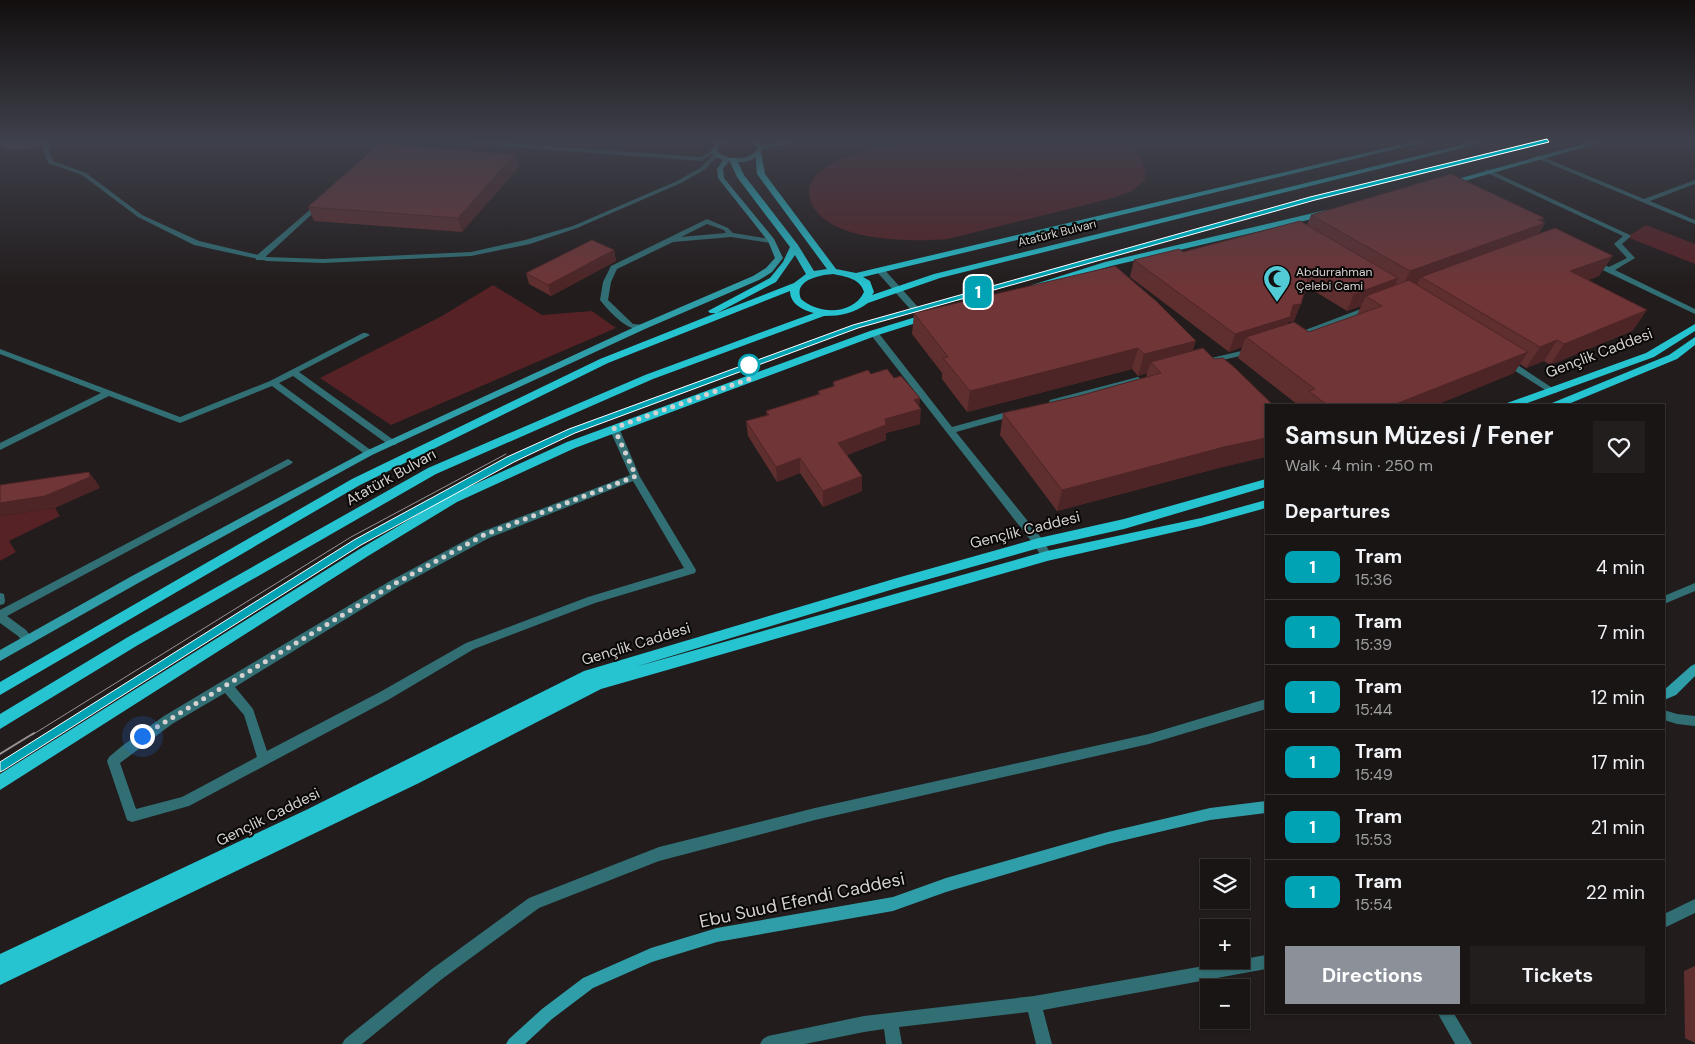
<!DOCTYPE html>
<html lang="en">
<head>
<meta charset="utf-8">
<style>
	:root { --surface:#1a1515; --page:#231e1e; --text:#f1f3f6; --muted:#9f9fa0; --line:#383434; --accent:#8c9099 }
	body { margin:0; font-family:"DM Sans",sans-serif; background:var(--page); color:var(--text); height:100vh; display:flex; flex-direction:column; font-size:19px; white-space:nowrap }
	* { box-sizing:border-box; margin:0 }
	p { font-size:16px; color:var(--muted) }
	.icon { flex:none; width:28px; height:28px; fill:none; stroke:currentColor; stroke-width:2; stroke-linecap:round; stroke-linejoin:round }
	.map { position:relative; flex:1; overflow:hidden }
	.details { position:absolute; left:1265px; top:404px; width:400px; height:610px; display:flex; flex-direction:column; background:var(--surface); border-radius:0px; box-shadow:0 1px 4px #0004,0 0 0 1px var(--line) }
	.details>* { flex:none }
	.badge { padding:0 10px; border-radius:8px; font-size:18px; line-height:32px }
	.fabs { position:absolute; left:1200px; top:859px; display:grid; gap:10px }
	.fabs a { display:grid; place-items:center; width:50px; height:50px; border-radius:0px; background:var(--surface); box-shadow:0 1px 4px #0004,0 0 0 1px var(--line); font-size:25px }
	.you { position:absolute; width:25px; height:25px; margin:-12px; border:4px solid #fff; border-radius:50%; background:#1a73e8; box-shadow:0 0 0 8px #1a73e833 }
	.map>.badge { position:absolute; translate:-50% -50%; box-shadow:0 0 0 2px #fff }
	h2 { padding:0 20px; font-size:19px; line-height:45px }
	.round { display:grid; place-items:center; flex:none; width:52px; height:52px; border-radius:0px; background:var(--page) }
	.summary { display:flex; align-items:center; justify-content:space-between; height:85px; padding:0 20px }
	h1 { font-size:24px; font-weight:700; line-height:38px }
	.button { display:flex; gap:10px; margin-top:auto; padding:10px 20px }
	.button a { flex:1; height:58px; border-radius:0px; background:var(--accent); color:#fff; font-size:20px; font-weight:700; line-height:58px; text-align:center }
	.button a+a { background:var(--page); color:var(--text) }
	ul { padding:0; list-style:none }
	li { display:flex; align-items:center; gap:15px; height:65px; padding:0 20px; border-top:1px solid var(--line) }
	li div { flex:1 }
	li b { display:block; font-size:19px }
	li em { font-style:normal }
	li .badge { min-width:55px; font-weight:700; text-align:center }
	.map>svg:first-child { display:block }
	.green { fill:#562226 }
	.water { fill:#894c4e; stroke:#a07475 }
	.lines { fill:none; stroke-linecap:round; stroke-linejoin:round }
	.lane { fill:#316f75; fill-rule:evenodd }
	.street { fill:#316f75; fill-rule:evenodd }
	.secondary { fill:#309ea8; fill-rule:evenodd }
	.primary { fill:#26c3d0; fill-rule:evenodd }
	.tram-far1 { stroke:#979191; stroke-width:1 }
	.tram { stroke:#979191; stroke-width:2 }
	.wall { fill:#5f2e2f; fill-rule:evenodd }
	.shaded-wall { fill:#4e2526 }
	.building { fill:#6f3537; stroke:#4e2526 }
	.line { fill:#00a3b4; stroke:#fff }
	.walk { stroke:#d6d1d1; stroke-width:5; stroke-dasharray:0 9 }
	.stop-dot { fill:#fff; stroke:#00a3b4; stroke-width:2.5 }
	.labels { text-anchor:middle; stroke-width:4; stroke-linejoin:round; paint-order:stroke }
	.far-street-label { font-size:12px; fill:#d6d1d1; stroke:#0a0707 }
	.far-poi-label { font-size:12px; fill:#d6d1d1; stroke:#0a0707; text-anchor:start }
	.street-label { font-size:15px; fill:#d6d1d1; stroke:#0a0707 }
	.near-street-label { font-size:18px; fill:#d6d1d1; stroke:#0a0707 }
</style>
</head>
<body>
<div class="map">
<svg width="1695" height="1044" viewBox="0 0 1695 1044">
	<rect width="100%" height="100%" fill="#221c1c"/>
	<path class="green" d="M923,141H1120C1137,154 1146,157 1145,180L1132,191L1113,198L948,239C913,242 823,243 810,199C807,187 812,178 822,170C847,150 892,147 923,141Z
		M1646,225L1695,244V264L1627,237Z
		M493,285L542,315L592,311L616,328L391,425L320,378L442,316Z
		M55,508L60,516L9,541L16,552L0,561V516Z"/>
	<path class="water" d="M0,141H47C33,148 14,153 0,144Z"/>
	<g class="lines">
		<path class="lane" d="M387,141H393L378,155H374V153Z
			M455,141H482L701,157L712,150L717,151L702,161L458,143Z
			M318,203L323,204L262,260H256V256Z
			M288,459L293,462L291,464L7,616L26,630L34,640L32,643L28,645L24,643L18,636L0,623V610Z
			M0,593L4,594L5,601L4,604L0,605Z"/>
		<path class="street" d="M50,141H57L48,148L53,161L86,173L142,215L199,241L267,257L323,259L471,252L525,240L573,226L677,181L700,168L714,154L719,155L704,170L681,183L577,228L530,244L471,256L323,263L267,261L194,245L138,217L82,175L48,163L42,147Z
			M1538,155L1644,199L1695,180V184L1650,201L1695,220V224L1536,158L1535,157Z
			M1487,169L1630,235V237L1622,244L1635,258L1615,270L1695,309V314L1590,264V260H1593L1609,267L1627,258L1614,244L1623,236L1485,172V170Z
			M707,219L728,228L733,233L771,239L775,241L771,243L731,237L673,242L617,269L611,282L608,300L633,324L645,325L646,327C631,337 609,311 600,300L603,282L611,266ZM707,224L724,230L726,233L681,237Z
			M877,268H883L926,316V320H920L877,272Z
			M1366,307H1369L1373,309L1299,337H1293L1292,335Z
			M871,331H877L952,427L1014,410L1017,411L1018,413L1017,415L956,432L1043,540L1052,556L1051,559H1043L1035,546L871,335Z
			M363,333H366L370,335L299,372L395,441L397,443L395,445H389L293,376L279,383L372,451L374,453L372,455H366L272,386L180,423L109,396L0,450V443L101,393L0,354V349L180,417L270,381Z
			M1254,348H1257V352L1210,363L1206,361L1207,359Z
			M1507,359L1510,360L1557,391L1556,393H1550L1504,364V360Z
			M1138,377L1142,380L1141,382L1053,405L1049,402L1050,400Z
			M614,425L619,428L640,477L696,570L695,573L595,603L474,649L388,700L189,806L132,822L127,820L107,761L109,757L122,746L164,716L390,581L481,532L630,475L609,428ZM633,481L684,568L588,597L466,643L380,692L267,751L253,709L235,687L398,587L489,538ZM225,693L244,715L257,757L182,797L136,809L120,763L172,724Z
			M1695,583V591L1664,604V596Z
			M1266,699V709L1149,744L815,820L659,861L539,908L442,979L362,1044H342L345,1039L432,969L529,898L659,847L815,808L1149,734Z
			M1664,710L1677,714L1695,716V726L1677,724L1664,720Z
			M1695,899V913L1664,928V914Z
			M1266,955V969L1043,1010L1052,1044H1036L1028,1012L899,1027L902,1044H886L884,1029L864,1032L805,1044H760L763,1039L768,1036L864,1016L1034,996Z
			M1437,1012H1453L1472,1044H1455Z"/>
		<path class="secondary" d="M721,141H729L720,145L717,151C728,161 749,162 758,148L749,141H756L762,146L789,141H802L763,149C756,162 742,164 729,161L723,169L724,178L774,239L783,258L772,272L759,280L645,329L372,455L140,582L0,661V650L132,576L366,451L639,325L753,276L766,268L775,258L768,241L718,178L717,169L723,160L716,157L711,151L716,143Z
			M1695,664V676L1676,695L1664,700V690L1691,666Z
			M1266,801V813L1210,820L1108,844L946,892L893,911L717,942L652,962L593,988L552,1019L525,1044H506L509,1039L542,1009L583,978L651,948L717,928L893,897L946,878L1108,832L1210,808Z"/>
		<path class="primary" d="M1416,141H1429L863,277L870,281L874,292L872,295L934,274L1478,141H1491L940,278L868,303C854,313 842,316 824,316L653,379L436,474L138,645L0,729V714L128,637L428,468L645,375L814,313C803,310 790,304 790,291L608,363L360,485L0,695V682L352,479L600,359L716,313H710L708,311L770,278L783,262L790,247L737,177L729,160L730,158H736L744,175L798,245L814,271L827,269L757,174L755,152H761L765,174L836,269L856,273ZM795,255L806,274L794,283L717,313L776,282ZM833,274C846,277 860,278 864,292C853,315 819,315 801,299C793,280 820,275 833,274Z
			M1594,141H1606L1450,185L1443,183Z
			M1326,210L1329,211V215L1111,266L1037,288L1032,285L1105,262Z
			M929,313L932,314V318L878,335L575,448L457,502L368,556L0,790V774L358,550L449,496L567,442L870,331Z
			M1695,324V331L1654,357L1522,405H1506L1507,403L1646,353Z
			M1695,337V345L1677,359L1566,405H1551L1552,403L1669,355Z
			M1266,479V487L1124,529L1039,548L897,588L635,667L1047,551L1201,518L1266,500V508L1201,526L1047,561L601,689L419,783L0,985V954L308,809L584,671L897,578L1039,538L1124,519Z"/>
		<path class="tram-far1" d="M32,735L351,537L506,454
			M51,735L358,543L451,491L557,437L616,413L855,327L1312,199L1547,141"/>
		<path class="tram" d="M0,754L34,733
			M0,766L53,733"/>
	</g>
	<path class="wall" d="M1265,141H1287L1272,144Z
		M519,167L462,232L314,221L308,207Z
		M1311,215L1544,218L1542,221L1545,223L1539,233L1599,276L1588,280L1647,310L1632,331L1550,365L1544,361L1526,368L1520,364L1514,373L1436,405H1298L1238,358L1242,347L1229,352L1130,277L1134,260L1183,252L1307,225ZM1306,286L1347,311L1361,306L1357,315L1309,332L1287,325L1288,322L1294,321Z
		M614,250L616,261L551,296L529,284L526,273Z
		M914,313L1193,351L1215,469L1057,511L1000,435L1003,413L1079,396L1146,377L1147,373L1138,376L1132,369L967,412L942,379V373L912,334Z
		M871,374L894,378L919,407L920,424L886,433V440L847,455L862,476V491L823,507L800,473L777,482L748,436L746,421L767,415L766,411L818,394V391L833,387V382Z
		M1695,966V1043L1685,1038L1684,971Z"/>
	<path class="shaded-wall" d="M1273,141H1287L1272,144Z
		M515,154L519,167L462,232L458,218Z
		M1544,218L1540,225L1545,223L1533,243L1421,277L1416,286L1400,292L1410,271Z
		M614,250L616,261L551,296L548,285Z
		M1613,256L1599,276L1557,291L1570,271Z
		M1398,278L1390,296H1366L1361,306L1347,311L1354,294Z
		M1301,304L1294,321L1288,322L1283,335L1246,337L1242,347L1229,352L1235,334L1293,305Z
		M1647,310L1632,331L1550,365L1564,344Z
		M1557,340L1544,361L1526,368L1540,347Z
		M1196,341L1189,362H1151L1147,373L1138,376L1144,354Z
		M1138,348L1132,369L967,412L970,391Z
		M1528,352L1514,373L1436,405H1393Z
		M920,398L919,410L921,409L920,424L886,433V440L839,458L838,443L885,419L914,400Z
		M1266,438V457L1215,469L1057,511L1062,490L1224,447Z
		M800,458V473L777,482L776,467Z
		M89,472L98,484L100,488L55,508L0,516V503Z
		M862,476V491L823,507V491Z"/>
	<path class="building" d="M379,144L515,154L458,218L308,207Z
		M1451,174L1544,218L1538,220L1545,223L1410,271L1311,215Z
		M1300,221L1398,278L1354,294L1311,268L1301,304L1293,305L1290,317L1235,334L1134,260L1179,249L1183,252Z
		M1555,228L1613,256L1570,271L1647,310L1564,344L1557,340L1540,347L1421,277Z
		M592,240L614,250L548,285L526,273Z
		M1115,266L1156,301L1196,341L1144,354L1138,348L970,391L943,358L948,357L914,313Z
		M1409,280L1528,352L1393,405H1327L1309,391L1315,389L1246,337L1294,322L1309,332L1382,306L1366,296Z
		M1203,348L1214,359L1223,358L1235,368L1273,405H1266V438L1224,447L1062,490L1003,413L1079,396L1161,373L1151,362Z
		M887,369L894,378L901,376L920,398L914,400L921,409L885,419L886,425L838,443L862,476L823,491L800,458L776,467L746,421L769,415L766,411L820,394L818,391L835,386L833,382L868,370L871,374Z
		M89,472L90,477L45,496L0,503V485Z"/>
	<linearGradient id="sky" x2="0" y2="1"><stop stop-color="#130f0f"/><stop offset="0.49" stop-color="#3e404b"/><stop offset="1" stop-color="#3e404b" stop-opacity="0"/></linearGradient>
	<rect width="1695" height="287" fill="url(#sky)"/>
	<path class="line" d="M1547,139L1549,142L1315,200L858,328L575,433L514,462L361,545L4,770L0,772V762L354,540L507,457L569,429L853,325L1310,197Z"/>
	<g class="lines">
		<path class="walk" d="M142,736L394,584L484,535L636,476L614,428L752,378L749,365"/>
	</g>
	<defs>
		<symbol id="mosque-pin" viewBox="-11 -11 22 30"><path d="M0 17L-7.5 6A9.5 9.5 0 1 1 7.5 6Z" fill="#52cbd7" stroke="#0a0707"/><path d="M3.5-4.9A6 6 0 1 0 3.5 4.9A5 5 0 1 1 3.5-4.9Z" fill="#111"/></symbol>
	</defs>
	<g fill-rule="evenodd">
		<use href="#mosque-pin" x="1261" y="263" width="32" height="43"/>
	</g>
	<circle class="stop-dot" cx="749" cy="365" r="10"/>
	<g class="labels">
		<g class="far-street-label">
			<text transform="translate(1057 233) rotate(-14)" y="4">Atatürk Bulvarı</text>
		</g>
		<g class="far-poi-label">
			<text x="1296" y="276">Abdurrahman<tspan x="1296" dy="14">Çelebi Cami</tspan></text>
		</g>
		<g class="street-label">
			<text transform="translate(1599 353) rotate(-21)" y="5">Gençlik Caddesi</text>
			<text transform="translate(391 477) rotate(-29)" y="5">Atatürk Bulvarı</text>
			<text transform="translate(1025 530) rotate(-14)" y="5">Gençlik Caddesi</text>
			<text transform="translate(636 644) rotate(-17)" y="5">Gençlik Caddesi</text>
			<text transform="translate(268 817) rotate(-26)" y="5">Gençlik Caddesi</text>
		</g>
		<g class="near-street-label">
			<text transform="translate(802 900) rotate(-12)" y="6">Ebu Suud Efendi Caddesi</text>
		</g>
	</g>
</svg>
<div class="fabs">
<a><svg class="icon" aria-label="layers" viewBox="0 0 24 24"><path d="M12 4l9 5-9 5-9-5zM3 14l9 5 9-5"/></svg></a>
<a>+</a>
<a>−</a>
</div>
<div class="you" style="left:142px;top:736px"></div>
<b class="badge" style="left:978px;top:292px;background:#00a3b4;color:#fff">1</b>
<section class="details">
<div class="summary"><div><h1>Samsun Müzesi / Fener</h1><p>Walk · 4 min · 250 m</p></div><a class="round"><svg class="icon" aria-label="heart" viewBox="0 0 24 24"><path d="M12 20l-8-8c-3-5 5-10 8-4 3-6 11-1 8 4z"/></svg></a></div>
<h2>Departures</h2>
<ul>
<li><span class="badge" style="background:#00a3b4;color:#fff">1</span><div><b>Tram</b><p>15:36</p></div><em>4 min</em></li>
<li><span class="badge" style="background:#00a3b4;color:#fff">1</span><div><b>Tram</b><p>15:39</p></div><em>7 min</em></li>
<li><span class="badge" style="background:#00a3b4;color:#fff">1</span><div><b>Tram</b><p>15:44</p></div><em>12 min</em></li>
<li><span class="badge" style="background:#00a3b4;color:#fff">1</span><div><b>Tram</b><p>15:49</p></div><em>17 min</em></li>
<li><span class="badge" style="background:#00a3b4;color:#fff">1</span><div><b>Tram</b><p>15:53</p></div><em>21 min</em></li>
<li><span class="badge" style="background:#00a3b4;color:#fff">1</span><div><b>Tram</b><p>15:54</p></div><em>22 min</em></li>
</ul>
<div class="button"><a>Directions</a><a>Tickets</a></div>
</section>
</div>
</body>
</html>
